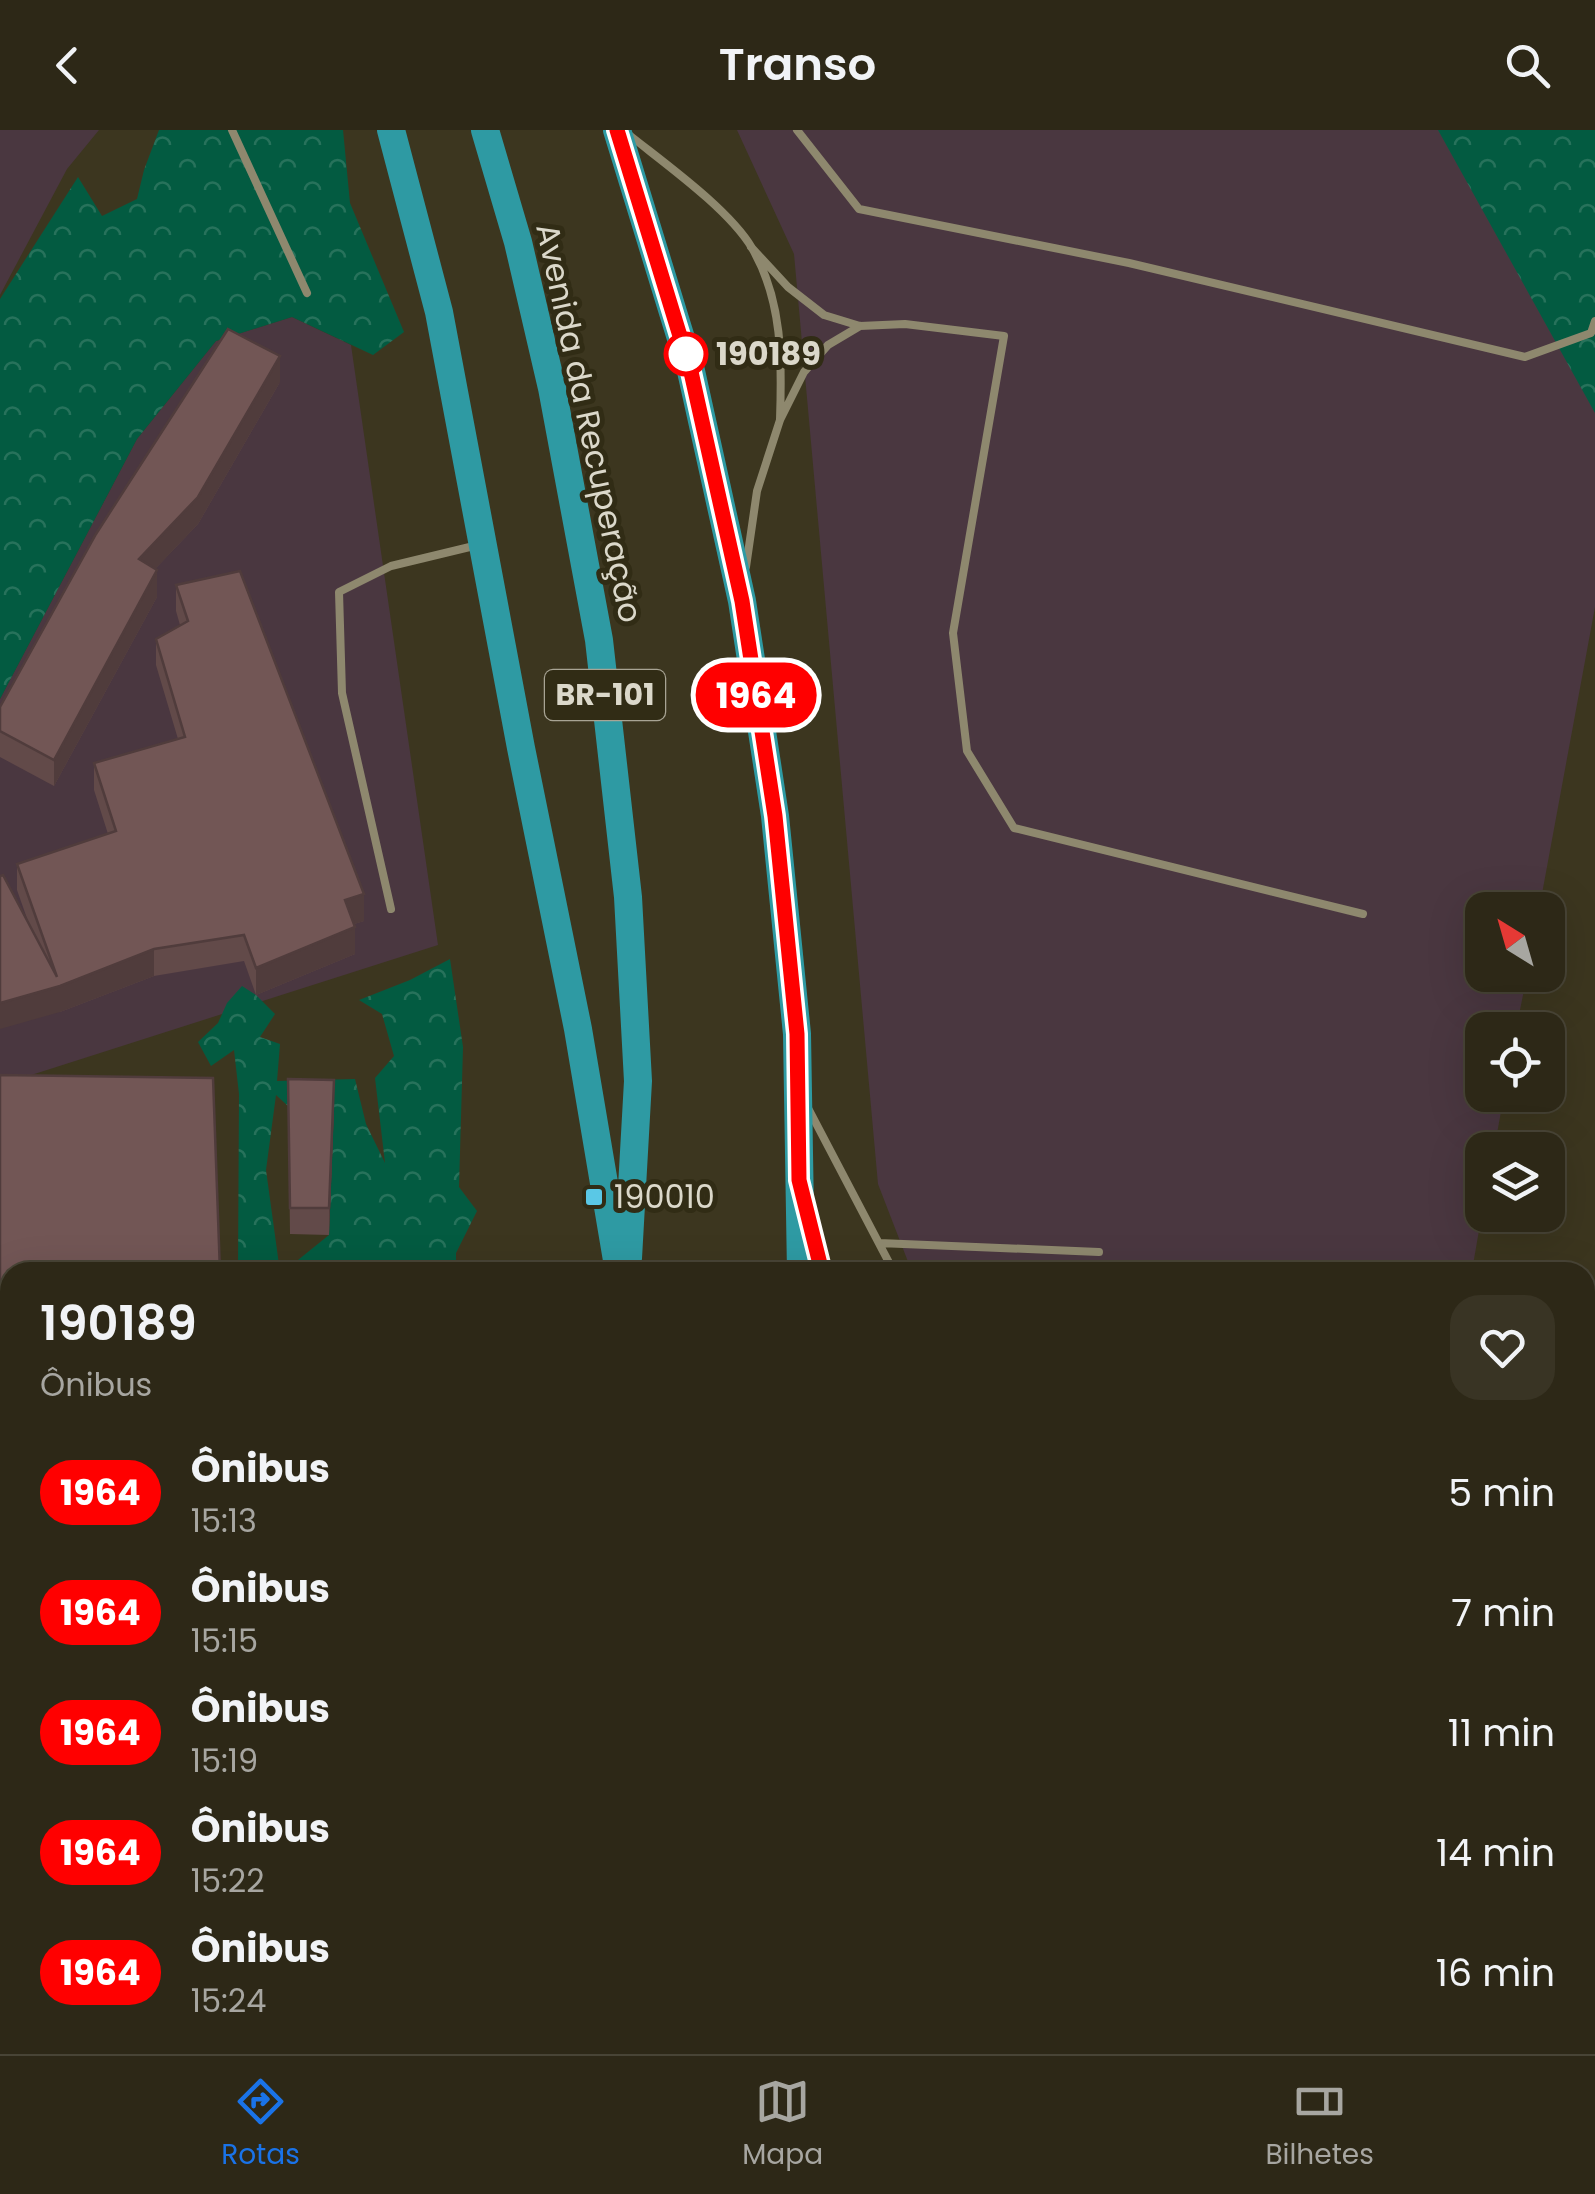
<!DOCTYPE html>
<html lang="pt">
<head>
<meta charset="utf-8">
<style>
	:root { --surface:#2d2817; --page:#393424; --text:#f1f3f6; --muted:#a7a6a1; --line:#484436; --accent:#1a73e8 }
	body { margin:0; font-family:Poppins,sans-serif; background:var(--page); color:var(--text); height:100vh; display:flex; flex-direction:column; font-size:38px; white-space:nowrap }
	* { box-sizing:border-box; margin:0 }
	p { font-size:32px; color:var(--muted) }
	.icon { flex:none; width:55px; height:55px; fill:none; stroke:currentColor; stroke-width:2; stroke-linecap:round; stroke-linejoin:round }
	.map { position:relative; flex:1; overflow:hidden }
	.sheet { position:absolute; left:0px; top:1132px; width:1595px; height:792px; display:flex; flex-direction:column; background:var(--surface); border-radius:30px 30px 0 0; box-shadow:0 10px 40px #0002,0 0 0 2px var(--line) }
	.sheet>* { flex:none }
	.badge { padding:0 20px; border-radius:32px; font-size:35px; line-height:65px }
	.needle { width:65px; rotate:323deg }
	.tools { position:absolute; left:1465px; top:762px; display:grid; gap:20px }
	.tools a { display:grid; place-items:center; width:100px; height:100px; border-radius:20px; background:var(--surface); box-shadow:0 10px 40px #0002,0 0 0 2px var(--line); font-size:50px }
	.map>.badge { position:absolute; translate:-50% -50%; box-shadow:0 0 0 5px #fff }
	.round { display:grid; place-items:center; flex:none; width:105px; height:105px; border-radius:30px; background:var(--page) }
	.summary { display:flex; align-items:center; justify-content:space-between; height:170px; padding:0 40px }
	h1 { font-size:48px; font-weight:600; line-height:75px }
	ul { padding:0; list-style:none }
	li { display:flex; align-items:center; gap:30px; height:120px; padding:0 40px }
	li div { flex:1 }
	li b { display:block; font-size:38px }
	li em { font-style:normal }
	li .badge { min-width:110px; font-weight:700; text-align:center }
	header { display:flex; justify-content:space-between; align-items:center; height:130px; padding:0 40px; background:var(--surface); font-size:45px; font-weight:600 }
	.menu { display:flex; justify-content:space-around; align-items:center; height:140px; border-top:2px solid var(--line); background:var(--surface); font-size:28px; color:var(--muted) }
	.menu a { display:grid; justify-items:center; gap:5px }
	.menu .selected { color:var(--accent) }
	.map>svg:first-child { display:block }
	.industrial { fill:#4a3740 }
	.forest { fill:url(#forest-crowns) }
	.lines { fill:none; stroke-linecap:round; stroke-linejoin:round }
	.service { stroke:#8e886e; stroke-width:8 }
	.trunk { stroke:#2e9aa3; stroke-width:28 }
	.wall { fill:#624a49 }
	.shaded-wall { fill:#503c3c }
	.building { fill:#725655; stroke:#503c3c; stroke-width:2.5 }
	.line-casing { stroke:#fff; stroke-width:22 }
	.line { stroke:#f00; stroke-width:15 }
	.stop-dot { fill:#fff; stroke:#f00; stroke-width:5 }
	.poi-dot { fill:#5ac8e6; stroke:#312c15; stroke-width:4 }
	.labels { text-anchor:middle; stroke-width:10; stroke-linejoin:round; paint-order:stroke }
	.shield { fill:#312c15; stroke:#a8a494; stroke-width:2.5 }
	.shield-label { font-size:30px; font-weight:bold; fill:#dbd8ca }
	.stop-label { font-size:32px; font-weight:bold; fill:#dbd8ca; stroke:#312c15; text-anchor:start }
	.street-label { font-size:32px; fill:#dbd8ca; stroke:#312c15 }
	.poi-label { font-size:32px; fill:#dbd8ca; stroke:#312c15; text-anchor:start }
</style>
</head>
<body>
<header><svg class="icon" aria-label="back" viewBox="0 0 24 24"><path d="M15 5l-7 7 7 7"/></svg>Transo<svg class="icon" aria-label="search" viewBox="0 0 24 24"><circle cx="10" cy="10" r="6"/><path d="M15 15l6 6"/></svg></header>
<div class="map">
<svg width="1595" height="1924" viewBox="0 0 1595 1924">
	<defs>
		<pattern id="forest-crowns" width="20" height="18" patternUnits="userSpaceOnUse" patternTransform="scale(2.5)"><rect width="20" height="18" fill="#035b41"/><path d="M2 6a3 3 0 1 1 6 0M12 15a3 3 0 1 1 6 0" fill="none" stroke="#27725b"/></pattern>
	</defs>
	<rect width="100%" height="100%" fill="#3c361f"/>
	<path class="industrial" d="M0,0H99L67,39L0,165Z
		M737,0H1595V477L1539,780H1482V845H1527L1516,900H1482V965H1504L1494,1020H1482V1083L1473,1135L1485,1142H912L878,1054L794,124Z
		M292,187L351,215L438,815L0,955V569L137,309L216,211Z
		M1585,1198L1595,1203V1924H830L831,1915H1585Z"/>
	<path class="forest" d="M159,0H343L350,73L404,202L373,225L292,187L216,211L137,309L0,569V169L78,47L102,86L137,69L144,40Z
		M1438,0H1595V283Z
		M450,829L463,917L459,1057L477,1081L456,1123V1142H300L298,1130L329,1105L334,978L288,976L276,965L266,1040L280,1142H238L239,964L234,920L211,936L198,912L218,893L227,873L242,856L256,865L275,884L260,907L280,914L277,951L355,949L366,994L385,1033L375,948L394,926L382,884L359,870L410,850Z
		M0,1229L10,1243V1915H482L480,1924H0Z"/>
	<g class="lines">
		<path class="service" d="M232,0L307,163
			M797,0L859,79L1129,133L1525,227L1591,203L1595,191
			M628,4C664,33 729,79 752,118C783,171 782,231 780,290
			M751,117L788,157L824,185L860,196L905,194L1004,206L953,503L967,621L1014,698L1363,784
			M746,437L757,361L780,290L804,242L828,215L860,196
			M391,779L342,563L339,462L391,436L478,415
			M808,978L894,1142
			M812,1103L822,1142
			M879,1113L1099,1122"/>
		<path class="trunk" d="M391,0L439,182L521,618L578,899L619,1142
			M485,0L518,112L552,258L599,510L628,767L638,951L628,1128
			M617,0L691,241L742,471L775,686L797,904L801,1142
			M498,1924L500,1915
			M730,1924L731,1915"/>
	</g>
	<path class="wall" d="M280,252L198,394L155,439L157,467L54,656L0,627V577Z
		M176,455L364,791L354,794L355,824L256,865L244,831L154,846L60,882L17,760V734L108,704L94,660V633L178,609L156,535V509L180,495L176,481Z
		M0,945L10,1142V1186H0Z
		M288,949L334,977L329,1105L290,1104Z
		M992,1915H1433L1432,1924H1016L992,1922Z"/>
	<path class="shaded-wall" d="M280,226V252L198,394L139,456V429Z
		M157,440V467L54,656V630Z
		M364,764V791L345,797V770Z
		M355,797V824L256,865V838Z
		M154,819V846L60,882L0,899V873Z
		M334,950V977L329,1105V1078Z"/>
	<path class="building" d="M228,199L280,226L198,367L139,429L157,440L54,630L0,601V577L96,404Z
		M240,441L364,764L345,770L355,797L256,838L244,805L154,819L60,856L0,873V746L3,745L57,847L17,734L116,701L94,633L185,607L156,509L188,491L176,455Z
		M0,945L213,948L220,1142H10V1160H0Z
		M288,949L334,950L329,1078H290Z
		M1222,1915H1431L1430,1924H1329Z"/>
	<g class="lines">
		<defs>
			<path id="line" d="M617,0L691,242L742,471L775,686L797,904L799,1050L822,1142"/>
		</defs>
		<use href="#line" class="line-casing"/>
		<use href="#line" class="line"/>
	</g>
	<circle class="stop-dot" cx="686" cy="224" r="20"/>
	<rect class="poi-dot" x="584" y="1057" width="20" height="20" rx="5"/>
	<g class="labels">
		<rect class="shield" x="545" y="540" width="120" height="50" rx="8"/>
		<g class="shield-label">
			<text x="605" y="575">BR-101</text>
		</g>
		<g class="stop-label">
			<text x="716" y="235">190189</text>
		</g>
		<g class="street-label">
			<text transform="translate(589 293) rotate(78)" y="11">Avenida da Recuperação</text>
		</g>
		<g class="poi-label">
			<text x="614" y="1078">190010</text>
		</g>
	</g>
</svg>
<div class="tools">
<a><svg class="needle" viewBox="-14 -14 28 28"><path d="M0-13l5 13h-10z" fill="#e53935"/><path d="M0 13l5-13h-10z" fill="#a7a6a1"/></svg></a>
<a><svg class="icon" aria-label="locate" viewBox="0 0 24 24"><circle cx="12" cy="12" r="6"/><path d="M12 2v4M12 18v4M2 12h4M18 12h4"/></svg></a>
<a><svg class="icon" aria-label="layers" viewBox="0 0 24 24"><path d="M12 4l9 5-9 5-9-5zM3 14l9 5 9-5"/></svg></a>
</div>
<b class="badge" style="left:756px;top:565px;background:#f00;color:#fff">1964</b>
<section class="sheet">
<div class="summary"><div><h1>190189</h1><p>Ônibus</p></div><a class="round"><svg class="icon" aria-label="heart" viewBox="0 0 24 24"><path d="M12 20l-8-8c-3-5 5-10 8-4 3-6 11-1 8 4z"/></svg></a></div>
<ul>
<li><span class="badge" style="background:#f00;color:#fff">1964</span><div><b>Ônibus</b><p>15:13</p></div><em>5 min</em></li>
<li><span class="badge" style="background:#f00;color:#fff">1964</span><div><b>Ônibus</b><p>15:15</p></div><em>7 min</em></li>
<li><span class="badge" style="background:#f00;color:#fff">1964</span><div><b>Ônibus</b><p>15:19</p></div><em>11 min</em></li>
<li><span class="badge" style="background:#f00;color:#fff">1964</span><div><b>Ônibus</b><p>15:22</p></div><em>14 min</em></li>
<li><span class="badge" style="background:#f00;color:#fff">1964</span><div><b>Ônibus</b><p>15:24</p></div><em>16 min</em></li>
</ul>
</section>
</div>
<nav class="menu">
<a class="selected"><svg class="icon" aria-label="directions" viewBox="0 0 24 24"><path d="M12 3l9 9-9 9-9-9zM9 14v-3h6M13 9l2 2-2 2"/></svg>Rotas</a>
<a><svg class="icon" aria-label="map" viewBox="0 0 24 24"><path d="M3 6l6-2 6 2 6-2v14l-6 2-6-2-6 2zM9 4v14M15 6v14"/></svg>Mapa</a>
<a><svg class="icon" aria-label="tickets" viewBox="0 0 24 24"><path d="M3 7h18v10H3zM15 7v10"/></svg>Bilhetes</a>
</nav>
</body>
</html>
